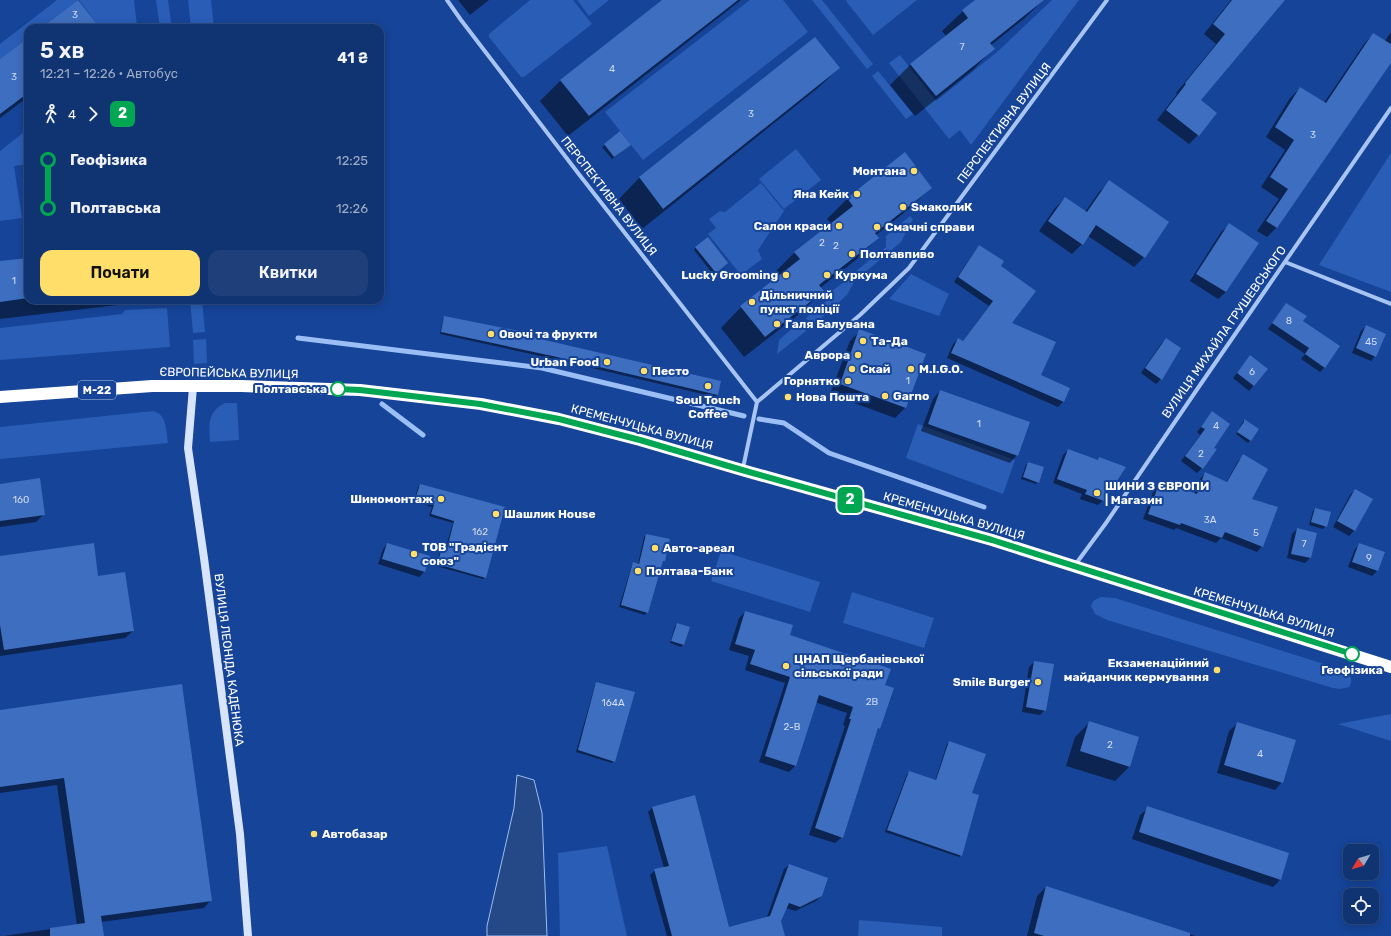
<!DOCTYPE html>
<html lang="uk">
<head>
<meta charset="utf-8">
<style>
	:root { --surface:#103372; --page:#1e3f7a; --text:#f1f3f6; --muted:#9caac4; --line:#304e84; --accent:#ffdf69 }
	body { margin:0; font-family:Rubik,sans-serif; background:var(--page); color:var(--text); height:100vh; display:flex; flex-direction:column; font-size:15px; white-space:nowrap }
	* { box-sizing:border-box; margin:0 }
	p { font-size:13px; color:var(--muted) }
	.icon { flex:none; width:22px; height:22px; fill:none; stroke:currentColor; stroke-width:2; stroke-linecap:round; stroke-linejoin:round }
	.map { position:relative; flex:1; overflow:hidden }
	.details { position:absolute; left:24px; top:24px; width:360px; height:280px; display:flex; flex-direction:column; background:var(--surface); border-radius:12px; box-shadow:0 2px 10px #0003,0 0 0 1px var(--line) }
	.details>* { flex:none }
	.badge { padding:0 8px; border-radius:6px; font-size:14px; line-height:26px }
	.needle { width:26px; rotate:232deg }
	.fabs { position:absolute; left:1343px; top:844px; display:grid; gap:8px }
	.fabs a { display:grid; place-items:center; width:36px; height:36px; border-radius:8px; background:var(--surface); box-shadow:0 2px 10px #0003,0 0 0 1px var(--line); font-size:20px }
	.map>.badge { position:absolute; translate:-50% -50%; box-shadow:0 0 0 2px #fff }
	.legs { display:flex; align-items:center; gap:6px; height:44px; padding:0 16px; font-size:13px }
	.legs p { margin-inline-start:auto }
	.overview { display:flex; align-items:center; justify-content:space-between; height:68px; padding:0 16px }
	h1 { font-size:22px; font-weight:600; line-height:30px }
	.action { display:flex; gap:8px; margin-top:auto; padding:8px 16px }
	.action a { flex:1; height:46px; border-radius:12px; background:var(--accent); color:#111; font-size:16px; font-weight:600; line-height:46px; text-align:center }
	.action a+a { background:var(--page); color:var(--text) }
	ul { padding:0 16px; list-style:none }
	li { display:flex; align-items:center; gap:14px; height:48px; font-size:15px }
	li i { display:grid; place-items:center; width:6px; height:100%; margin:0 5px; background:currentColor }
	li i::after { content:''; width:10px; height:10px; margin:-5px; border:3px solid; border-radius:50%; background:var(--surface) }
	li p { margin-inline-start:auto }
	li:first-child i { background:linear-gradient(#0000 50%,currentColor 0) }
	li:last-child i { background:linear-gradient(currentColor 50%,#0000 0) }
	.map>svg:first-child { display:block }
	.green { fill:#295db6 }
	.water { fill:#254886; stroke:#9bbef4 }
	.shadow { fill:#0007 }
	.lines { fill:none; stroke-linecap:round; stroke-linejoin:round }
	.stream { stroke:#9bbef4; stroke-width:5 }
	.building { fill:#3e6ebf }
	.street { stroke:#a8c4f2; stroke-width:4 }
	.secondary { stroke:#d7e4fc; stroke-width:8 }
	.highway { stroke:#fff; stroke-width:12 }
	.line-1-casing { stroke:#fff; stroke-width:9 }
	.line-1 { stroke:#00a651; stroke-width:6 }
	.poi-dot { fill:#ffdf69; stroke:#164498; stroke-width:1.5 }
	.stop-1-dot { fill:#fff; stroke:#00a651; stroke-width:2 }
	.labels { text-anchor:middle; stroke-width:4; stroke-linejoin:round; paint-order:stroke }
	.number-label { font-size:10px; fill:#cfdbef }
	.shield { fill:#164498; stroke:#b9c7e0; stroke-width:1 }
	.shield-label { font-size:11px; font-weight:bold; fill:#fff }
	.street-label { font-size:12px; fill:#fff; stroke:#164498 }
	.poi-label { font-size:12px; font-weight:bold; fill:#fff; stroke:#164498; text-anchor:start }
	.stop-label { font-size:12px; font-weight:bold; fill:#fff; stroke:#164498; text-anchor:end }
</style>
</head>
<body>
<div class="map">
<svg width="1391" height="936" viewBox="0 0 1391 936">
	<rect width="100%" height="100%" fill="#164498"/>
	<path class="green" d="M57,0H78L41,28H28V38L0,59V44Z
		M79,0H134L137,26L134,28H100Z
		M156,0H168L172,28H160Z
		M188,0H211L214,28H191Z
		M530,0H573L592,24L524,77H521L489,37V34Z
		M577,0H609L589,16Z
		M750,0H783L808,32L643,160L605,112Z
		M812,0H822L873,64L867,69Z
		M847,0H917L873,35L846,1Z
		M1052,0H1079L971,145L960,130L949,139L889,63L900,55L936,101L997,52Z
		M878,71L913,114L906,119L872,76Z
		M28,129V164L14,166L22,218L0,221V151Z
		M796,149L821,180L784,209L759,179Z
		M1391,153V292L1319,265Z
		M761,183L784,211L758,250L762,259L741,275L708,234L716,228L709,219L720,211L725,212Z
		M910,216L913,219L901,242L862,275L856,271L886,247V236Z
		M911,274L949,294L939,316L889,299Z
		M849,278L855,280L847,295L812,326L806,318L831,297L832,291Z
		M190,300H202L205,332L193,333Z
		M167,308L170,347L0,360V328L122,314L125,310Z
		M800,322L806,331L777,354L779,340Z
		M206,339L207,363L194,364L193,340Z
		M225,403H237L239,440L210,442C209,424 207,412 225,403Z
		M153,411C167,414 166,430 168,443L0,459V427Z
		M918,424L1015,460L1003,494L906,458Z
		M721,551L820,582L810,612L711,581Z
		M852,592L934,618L924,648L843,623Z
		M1101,597L1115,598L1340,669C1348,673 1355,678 1349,687L1340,689L1333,688L1107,620L1095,614L1091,606C1093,600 1096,599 1101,597Z
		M1391,714V741L1338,724Z
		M607,846L627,936H560L558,853Z
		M859,920L942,927V936H858Z"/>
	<path class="water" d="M517,775L534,780L542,813L547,936H487V926L514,808Z"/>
	<path class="shadow" d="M458,0H489L470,15Z
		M663,0H741L568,136L540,101L560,81Z
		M976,0H1043L1025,18L990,46L993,49L973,70L915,116L890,85L911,64L946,36L942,31L963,11Z
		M1231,0H1283L1199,100L1198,135L1189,144L1157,120L1177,94L1176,93L1216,44L1204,34Z
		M1391,32V62L1276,228L1267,237L1257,231L1279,199L1261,187L1285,150L1266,137L1290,98L1300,88L1324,103L1364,44L1373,34L1385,41Z
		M815,38L839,68L818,88L642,229L619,199L639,178Z
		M28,39V97L0,118V60Z
		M605,145L627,147L612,159L602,147Z
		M904,154L931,187L910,208L875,236L877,238L857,259L820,288L822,291L802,312L744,357L721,328L741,307L778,278L774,273L795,252L831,224L827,219L847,199Z
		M1109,182L1144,257L1134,267L1088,236L1082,244L1072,254L1039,231L1055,208L1065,198L1085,212L1099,192Z
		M1229,225L1257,243L1226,292L1218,299L1190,281L1221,232Z
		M979,246L1000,266L1010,323L1040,376L1069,388L1063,402L1058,407L947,358L953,344L958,339L963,341L989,306L954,282L975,251Z
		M696,247L725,265L713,274L694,250Z
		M28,259V300H130L126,304L0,319V262Z
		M1286,304L1302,321L1325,367L1320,372L1301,359L1305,354L1268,329L1282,309Z
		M445,317L717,395L715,397L554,359L440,334L443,319Z
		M1366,326L1375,356L1371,361L1352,353L1361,331Z
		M860,331L925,355L905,408L895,418L830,394L850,341Z
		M1166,339L1161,379L1156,384L1141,373L1161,344Z
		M1250,356L1267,369L1249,391L1233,378Z
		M940,391L1017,455L1010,463L921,431L933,399Z
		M1212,413L1202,468L1197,473L1181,461L1200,435L1197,432Z
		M1244,420L1258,430L1248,443L1236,434Z
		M1068,450L1097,461L1100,458L1103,500L1098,505L1080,499L1082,494L1053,483L1063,455Z
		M1244,455L1250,500L1262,546L1257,552L1221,538L1216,543L1176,528L1174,530L1143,519L1155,487L1160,482L1194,494L1200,479L1205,474L1226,483L1238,461Z
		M1028,463L1038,482L1036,484L1021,479L1026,465Z
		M0,485L44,514L36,522L0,527Z
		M420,485L503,508L485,577L483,579L436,566L440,551L442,549L445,550L453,523L429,516L432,507L414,502L418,487Z
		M1355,490L1372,500L1354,531L1349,536L1333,527L1350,495Z
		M1315,509L1326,526L1323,529L1309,525L1313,511Z
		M1297,529L1316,534L1310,558L1305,563L1287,558L1292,534Z
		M647,535L664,560L662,562L647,612L645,615L619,607L632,565L634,563L638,564L644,537Z
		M387,544L428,557L424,572L419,577L378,564L383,549Z
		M1360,544L1384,553L1377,571L1372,576L1348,567L1355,549Z
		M0,557L98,577L133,631L125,638L0,656Z
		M745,612L884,685L892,688L879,728L876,731L842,837L835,843L809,835L845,726L843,725L847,713L815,702L795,766L789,772L759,762L785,683L745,670L749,656L729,650L739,618Z
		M678,624L683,645L681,647L670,643L675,626Z
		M1034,662L1045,710L1040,715L1022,712L1029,667Z
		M597,683L614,761L612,763L576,752L595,685Z
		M0,711L211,900L204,908L101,922L103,936H4L77,925L57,785L0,793Z
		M1089,723L1130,766L1115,781L1066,766L1075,737Z
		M1237,724L1282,782L1275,790L1217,773L1229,731Z
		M949,742L971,794L961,855L959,857L885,832L907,774L910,772L935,781L947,744Z
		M694,796L728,928L767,917L784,869L789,865L821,896L816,901L795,911L786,908L780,921L784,936H667L650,875L655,870L664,868L648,812L652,808Z
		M1148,808L1280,880L1273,887L1132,839L1140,815Z
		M1046,887L1195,936H1027L1037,896Z"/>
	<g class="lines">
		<path class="stream" d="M298,338L542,368L744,416
			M382,404L423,435
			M759,419L784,423L829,453L984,507"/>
	</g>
	<path class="building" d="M78,0L100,28H41Z
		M662,0H738L589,116L560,80Z
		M975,0H1044L990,43L995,49L936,96L910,64L968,18L962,10Z
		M1232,0H1285L1201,100L1217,113L1199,136L1166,110L1186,84L1185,83L1225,34L1213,24Z
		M1373,33L1391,44V63L1277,228L1266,221L1288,189L1270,177L1294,140L1275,127L1300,87L1326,103Z
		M815,37L840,68L663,209L639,177Z
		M28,38V93L0,114V59Z
		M620,131L631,145L614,157L604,144Z
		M905,152L932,188L875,233L879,238L819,285L824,291L765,337L740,306L800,259L794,252L853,206L847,198Z
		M1109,180L1169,222L1145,258L1096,225L1083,245L1048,221L1065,197L1087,212Z
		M1229,223L1259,243L1226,292L1196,274Z
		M708,237L728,263L716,273L695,247Z
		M979,245L1004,261L1001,266L1036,291L1012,323L1056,342L1041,375L1070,388L1064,402L951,353L958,338L963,341L993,301L958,277Z
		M28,258V298L0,302V261Z
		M1286,303L1307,316L1303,321L1340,346L1325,368L1305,354L1309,348L1272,323Z
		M444,316L519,331V334L721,381L718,395L557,357L441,332Z
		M1366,325L1386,334L1376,357L1356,348Z
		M859,329L926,354L906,408L840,384Z
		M1166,338L1181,348L1162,380L1145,368Z
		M1250,355L1268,369L1254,386L1237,373Z
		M940,390L1030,422L1018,456L928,424Z
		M1212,411L1230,424L1214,448L1217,449L1203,469L1185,456L1205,429L1201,427Z
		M1244,419L1259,429L1251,441L1237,432L1244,422Z
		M1068,449L1098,460L1099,457L1126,467L1104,501L1085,494L1087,490L1057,479Z
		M1243,454L1268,469L1252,499L1278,507L1263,547L1225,532L1222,538L1181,523L1180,525L1148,514L1160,481L1197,494L1205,472L1227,482Z
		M1028,462L1044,467L1039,483L1023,477Z
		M40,478L45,515L0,521V484Z
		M420,484L505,507L486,578L437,564L442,548L447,549L454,521L431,514L434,505L415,500Z
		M1355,489L1373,499L1355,531L1337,521Z
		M1315,508L1331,512L1327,527L1311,522Z
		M1297,528L1317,533L1311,558L1291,554Z
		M646,534L670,539L665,561H663L648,613L621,605L633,562L639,564Z
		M94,543L98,576L125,572L134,631L4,650L0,625V556Z
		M387,543L430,556L425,572L382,559Z
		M1359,543L1385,552L1378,571L1352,562Z
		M745,611L793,625L790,635L891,669L885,685L894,688L880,729L878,728L843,838L815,828L851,719H849L853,707L819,695L796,766L765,756L790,677L750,664L755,650L735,644Z
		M677,623L690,627L684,645L671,641Z
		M1034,661L1054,664L1046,711L1026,707Z
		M596,682L635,692L615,762L578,750Z
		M182,684L212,901L101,916L104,936H50V928L85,923L64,778L0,787V710Z
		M1089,721L1139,737L1130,767L1080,751Z
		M1237,722L1296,740L1283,783L1224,765Z
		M949,741L986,754L972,793L979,795L962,856L887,830L909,771L936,780Z
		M695,795L729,927L770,916L789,864L828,878L822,896L800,907L789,903L781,921L785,936H672L654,869L669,866L652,807Z
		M1147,806L1289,853L1281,880L1139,832Z
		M1046,886L1190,933V936H1044L1034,933Z"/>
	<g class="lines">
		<path class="street" d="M447,0L461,20L578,173L757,402
			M1285,262L1391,304
			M743,468L757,402L860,315L909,268L1107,0
			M1075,565L1106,523L1198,388L1391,108"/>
		<path class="secondary" d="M193,387L188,448L204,558L240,834L248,936"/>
		<path class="highway" d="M0,397L152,386H241L360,390L481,404L559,419L640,440L742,470L992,540L1391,667"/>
	</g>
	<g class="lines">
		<defs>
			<path id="line-1" d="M338,389L360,390L480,404L559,419L640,440L742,470L992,540L1352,654"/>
		</defs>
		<use href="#line-1" class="line-1-casing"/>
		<use href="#line-1" class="line-1"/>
	</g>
	<g class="poi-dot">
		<circle cx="914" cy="171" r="4"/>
		<circle cx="857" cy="194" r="4"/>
		<circle cx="903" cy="207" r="4"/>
		<circle cx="839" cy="226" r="4"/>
		<circle cx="877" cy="227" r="4"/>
		<circle cx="852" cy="254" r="4"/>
		<circle cx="786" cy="275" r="4"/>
		<circle cx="827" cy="275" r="4"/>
		<circle cx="752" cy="302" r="4"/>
		<circle cx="777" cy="324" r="4"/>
		<circle cx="491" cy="334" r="4"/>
		<circle cx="863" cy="341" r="4"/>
		<circle cx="858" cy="355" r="4"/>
		<circle cx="607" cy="362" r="4"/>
		<circle cx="852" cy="369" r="4"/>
		<circle cx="911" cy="369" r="4"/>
		<circle cx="644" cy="371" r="4"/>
		<circle cx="848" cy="381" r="4"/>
		<circle cx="708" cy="386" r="4"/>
		<circle cx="885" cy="396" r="4"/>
		<circle cx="788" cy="397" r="4"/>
		<circle cx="1097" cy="493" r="4"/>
		<circle cx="441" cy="499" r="4"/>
		<circle cx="496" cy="514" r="4"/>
		<circle cx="655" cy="548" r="4"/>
		<circle cx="414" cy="554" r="4"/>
		<circle cx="638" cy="571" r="4"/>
		<circle cx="786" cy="666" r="4"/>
		<circle cx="1217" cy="670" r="4"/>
		<circle cx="1038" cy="682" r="4"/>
		<circle cx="314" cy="834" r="4"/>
	</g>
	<g class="stop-1-dot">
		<circle cx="338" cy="389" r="7"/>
		<circle cx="1352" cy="654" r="7"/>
	</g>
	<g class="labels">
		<g class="number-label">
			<text x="75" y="18">3</text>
			<text x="962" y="50">7</text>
			<text x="612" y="72">4</text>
			<text x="14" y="80">3</text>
			<text x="751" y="117">3</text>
			<text x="1313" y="138">3</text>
			<text x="822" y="246">2</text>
			<text x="836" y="249">2</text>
			<text x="14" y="284">1</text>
			<text x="1289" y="324">8</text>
			<text x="1371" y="345">45</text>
			<text x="1252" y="375">6</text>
			<text x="908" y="384">1</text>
			<text x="979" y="427">1</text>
			<text x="1216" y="429">4</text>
			<text x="1201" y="457">2</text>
			<text x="21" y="503">160</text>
			<text x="1210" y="523">3А</text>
			<text x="480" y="535">162</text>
			<text x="1256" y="536">5</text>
			<text x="1304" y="547">7</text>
			<text x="1369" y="561">9</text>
			<text x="872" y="705">2В</text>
			<text x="613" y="706">164А</text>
			<text x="792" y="730">2-В</text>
			<text x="1110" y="748">2</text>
			<text x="1260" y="757">4</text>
		</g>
		<rect class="shield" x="78" y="381" width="38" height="18" rx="3"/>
		<g class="shield-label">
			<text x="97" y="394">М-22</text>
		</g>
		<g class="street-label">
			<text transform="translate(1004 123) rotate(-53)" y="4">ПЕРСПЕКТИВНА ВУЛИЦЯ</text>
			<text transform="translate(609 196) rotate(52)" y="4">ПЕРСПЕКТИВНА ВУЛИЦЯ</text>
			<text transform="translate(1224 332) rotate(-55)" y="4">ВУЛИЦЯ МИХАЙЛА ГРУШЕВСЬКОГО</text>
			<text transform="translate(229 373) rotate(1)" y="4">ЄВРОПЕЙСЬКА ВУЛИЦЯ</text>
			<text transform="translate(642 427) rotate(15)" y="4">КРЕМЕНЧУЦЬКА ВУЛИЦЯ</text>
			<text transform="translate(954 516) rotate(16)" y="4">КРЕМЕНЧУЦЬКА ВУЛИЦЯ</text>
			<text transform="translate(1264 612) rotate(17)" y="4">КРЕМЕНЧУЦЬКА ВУЛИЦЯ</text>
			<text transform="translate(229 660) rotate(83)" y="4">ВУЛИЦЯ ЛЕОНІДА КАДЕНЮКА</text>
		</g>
		<g class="poi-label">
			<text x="906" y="175" text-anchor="end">Монтана</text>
			<text x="849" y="198" text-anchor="end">Яна Кейк</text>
			<text x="911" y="211">SмаколиК</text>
			<text x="831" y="230" text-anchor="end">Салон краси</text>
			<text x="885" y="231">Смачні справи</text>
			<text x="860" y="258">Полтавпиво</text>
			<text x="778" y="279" text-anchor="end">Lucky Grooming</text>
			<text x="835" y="279">Куркума</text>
			<text x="760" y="299">Дільничний<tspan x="760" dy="14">пункт поліції</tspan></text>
			<text x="785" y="328">Галя Балувана</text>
			<text x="499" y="338">Овочі та фрукти</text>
			<text x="871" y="345">Та-Да</text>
			<text x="850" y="359" text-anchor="end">Аврора</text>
			<text x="599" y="366" text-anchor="end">Urban Food</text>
			<text x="860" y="373">Скай</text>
			<text x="919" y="373">M.I.G.O.</text>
			<text x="652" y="375">Песто</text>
			<text x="840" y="385" text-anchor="end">Горнятко</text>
			<text x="893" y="400">Garno</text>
			<text x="796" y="401">Нова Пошта</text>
			<text x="708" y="404" text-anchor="middle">Soul Touch<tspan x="708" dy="14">Coffee</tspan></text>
			<text x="1105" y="490">ШИНИ З ЄВРОПИ<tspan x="1105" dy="14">| Магазин</tspan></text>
			<text x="433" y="503" text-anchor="end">Шиномонтаж</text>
			<text x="504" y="518">Шашлик House</text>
			<text x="422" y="551">ТОВ "Градієнт<tspan x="422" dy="14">союз"</tspan></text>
			<text x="663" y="552">Авто-ареал</text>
			<text x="646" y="575">Полтава-Банк</text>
			<text x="794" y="663">ЦНАП Щербанівської<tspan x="794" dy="14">сільської ради</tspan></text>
			<text x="1209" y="667" text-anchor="end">Екзаменаційний<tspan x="1209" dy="14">майданчик кермування</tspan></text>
			<text x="1030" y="686" text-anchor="end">Smile Burger</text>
			<text x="322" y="838">Автобазар</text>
		</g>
		<g class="stop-label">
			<text x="327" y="393">Полтавська</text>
			<text x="1352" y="674" text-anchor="middle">Геофізика</text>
		</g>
	</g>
</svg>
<div class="fabs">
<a><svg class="needle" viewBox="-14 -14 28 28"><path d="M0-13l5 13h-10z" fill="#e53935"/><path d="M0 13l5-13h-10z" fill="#9caac4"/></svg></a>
<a><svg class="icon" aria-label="locate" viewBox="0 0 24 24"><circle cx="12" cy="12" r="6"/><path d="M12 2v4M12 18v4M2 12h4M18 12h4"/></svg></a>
</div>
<b class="badge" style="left:850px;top:500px;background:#00a651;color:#fff">2</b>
<section class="details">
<div class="overview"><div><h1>5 хв</h1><p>12:21 – 12:26 · Автобус</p></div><b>41 ₴</b></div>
<div class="legs"><svg class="icon" aria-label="walk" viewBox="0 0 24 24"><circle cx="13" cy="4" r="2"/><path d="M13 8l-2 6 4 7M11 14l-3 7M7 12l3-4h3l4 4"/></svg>4<svg class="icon" aria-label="forward" viewBox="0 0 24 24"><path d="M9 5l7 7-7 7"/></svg><b class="badge" style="background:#00a651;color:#fff">2</b></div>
<ul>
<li><i style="color:#00a651"></i><b>Геофізика</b><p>12:25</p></li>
<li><i style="color:#00a651"></i><b>Полтавська</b><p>12:26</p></li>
</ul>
<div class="action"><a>Почати</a><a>Квитки</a></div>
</section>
</div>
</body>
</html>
